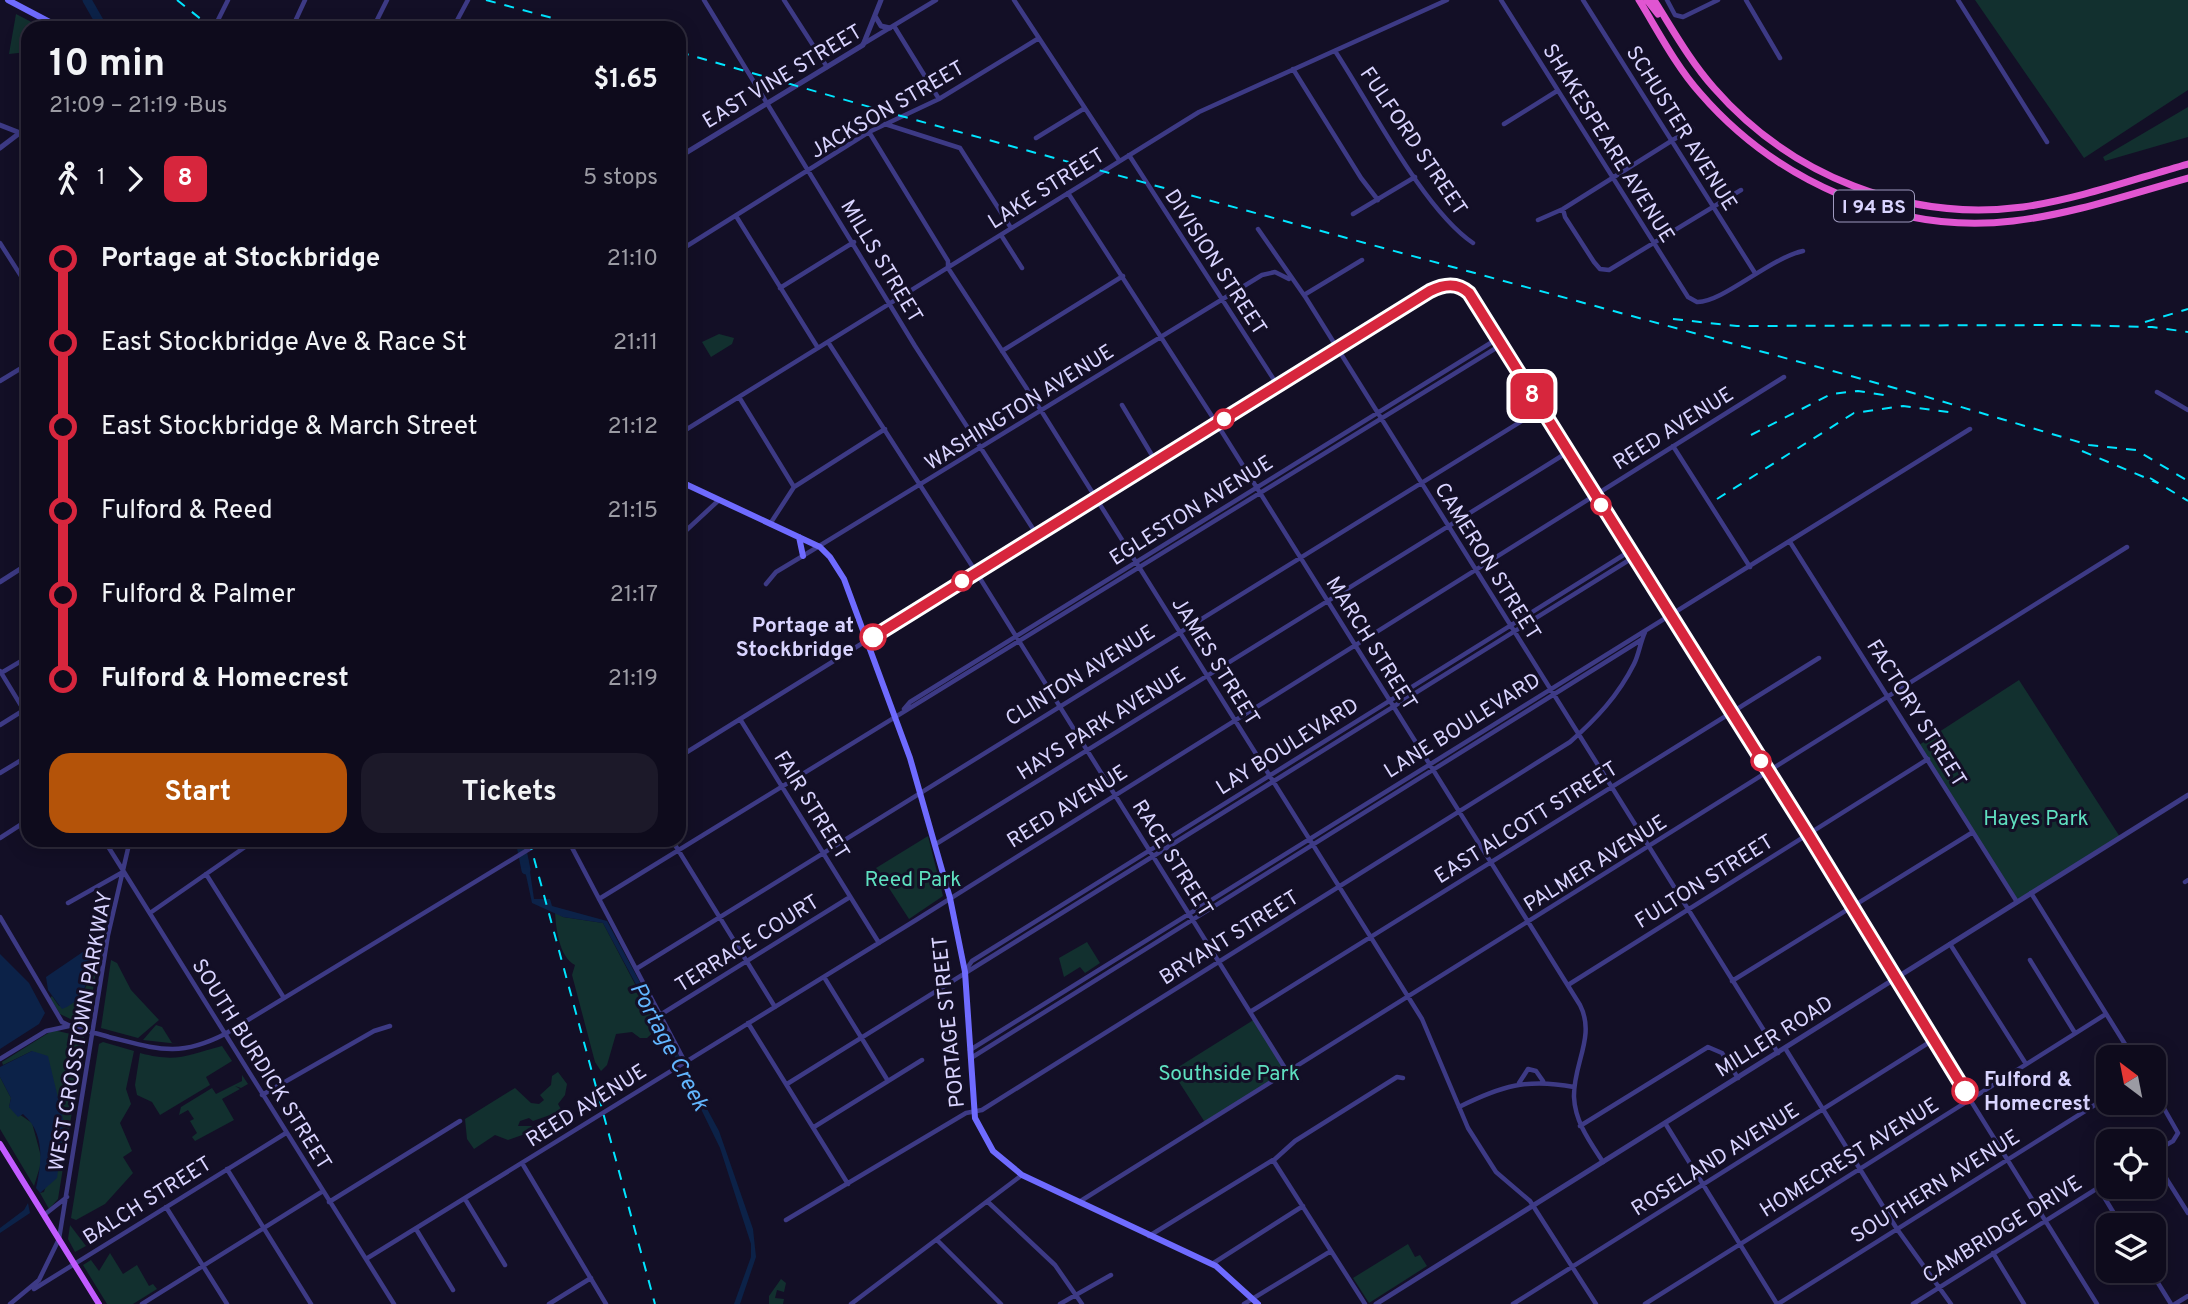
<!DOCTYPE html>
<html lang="en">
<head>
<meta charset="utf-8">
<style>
	:root { --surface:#0e0b1c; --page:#1c1929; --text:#f1f3f6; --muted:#9b9ba3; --line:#2e2b3b; --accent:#b45309 }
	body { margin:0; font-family:Overpass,sans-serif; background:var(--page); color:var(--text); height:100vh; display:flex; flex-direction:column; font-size:26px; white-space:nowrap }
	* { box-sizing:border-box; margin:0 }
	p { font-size:23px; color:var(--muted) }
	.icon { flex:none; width:38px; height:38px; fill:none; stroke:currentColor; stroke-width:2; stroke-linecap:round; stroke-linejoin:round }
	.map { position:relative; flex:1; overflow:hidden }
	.details { position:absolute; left:21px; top:21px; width:665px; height:826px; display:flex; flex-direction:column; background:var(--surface); border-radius:21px; box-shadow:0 4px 18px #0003,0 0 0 2px var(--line) }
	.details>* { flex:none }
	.badge { padding:0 14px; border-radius:10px; font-size:24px; line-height:46px }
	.needle { width:46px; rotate:328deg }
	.fabs { position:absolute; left:2096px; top:1045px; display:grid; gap:14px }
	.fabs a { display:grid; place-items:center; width:70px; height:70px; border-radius:14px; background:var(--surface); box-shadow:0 4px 18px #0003,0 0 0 2px var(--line); font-size:35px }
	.map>.badge { position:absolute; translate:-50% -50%; box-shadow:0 0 0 4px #fff }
	.legs { display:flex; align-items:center; gap:10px; height:77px; padding:0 28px; font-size:23px }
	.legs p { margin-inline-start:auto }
	.head { display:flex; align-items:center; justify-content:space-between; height:119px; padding:0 28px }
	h1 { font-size:38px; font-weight:700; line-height:52px }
	.primary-button { display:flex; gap:14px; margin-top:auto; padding:14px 28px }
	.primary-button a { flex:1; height:80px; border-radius:21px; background:var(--accent); color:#fff; font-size:28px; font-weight:700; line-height:80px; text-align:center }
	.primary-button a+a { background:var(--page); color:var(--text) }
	ul { padding:0 28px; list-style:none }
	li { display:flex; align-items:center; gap:24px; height:84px; font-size:26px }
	li i { display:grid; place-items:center; width:10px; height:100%; margin:0 9px; background:currentColor }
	li i::after { content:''; width:18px; height:18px; margin:-9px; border:5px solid; border-radius:50%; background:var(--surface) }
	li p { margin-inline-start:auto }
	li:first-child i { background:linear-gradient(#0000 50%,currentColor 0) }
	li:last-child i { background:linear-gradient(currentColor 50%,#0000 0) }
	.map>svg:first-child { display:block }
	.green { fill:#12302f }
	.water { fill:#0c2248 }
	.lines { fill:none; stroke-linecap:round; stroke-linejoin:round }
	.river { stroke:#0c2248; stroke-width:9 }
	.minor { stroke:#3d3a85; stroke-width:4.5 }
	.tertiary { stroke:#3d3a85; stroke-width:5 }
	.secondary { stroke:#6f6bff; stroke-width:6 }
	.primary { stroke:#c25bff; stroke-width:6 }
	.trunk { stroke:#e055d1; stroke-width:7 }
	.rail { stroke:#00e5ff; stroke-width:2; stroke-dasharray:10 9; stroke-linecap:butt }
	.line-1-casing { stroke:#fff; stroke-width:16 }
	.line-1 { stroke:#d7263d; stroke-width:10 }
	.stop-1-dot { fill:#fff; stroke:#d7263d; stroke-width:3.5 }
	.labels { text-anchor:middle; stroke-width:6; stroke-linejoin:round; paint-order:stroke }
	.shield { fill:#130f26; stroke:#9e99be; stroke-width:2 }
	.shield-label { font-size:19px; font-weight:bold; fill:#d9d4ff }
	.street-label { font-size:21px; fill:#d9d4ff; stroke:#130f26 }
	.stop-label { font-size:21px; font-weight:bold; fill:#d9d4ff; stroke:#130f26; text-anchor:end }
	.park-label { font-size:21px; fill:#5fe0c0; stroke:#130f26 }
	.water-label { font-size:23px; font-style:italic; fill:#62b6ff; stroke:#130f26 }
</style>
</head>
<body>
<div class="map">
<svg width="2188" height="1304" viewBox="0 0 2188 1304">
	<rect width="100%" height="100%" fill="#130f26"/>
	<path class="green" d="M1975,0H2188V90L2084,158Z
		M16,14L43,28H28V52L9,54Z
		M2188,107V137L2105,161L2103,157Z
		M719,334L734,338L732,344L711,357L702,342Z
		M2019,680L2120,837L2017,902L1919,745Z
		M928,836L943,896L909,919L876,868Z
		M555,912L563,917L603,923L658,1028L647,1038H640L632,1032L616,1034L607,1065L601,1071L595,1062L572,975L575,965C559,957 556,928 555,912Z
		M1087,942L1100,963L1085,973L1080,967L1064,977L1059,958Z
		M100,945L88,1022L83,1025L60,1014L50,998L52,996L59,1006C89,1007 90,967 100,945Z
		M111,960L117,963L131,990L159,1020L138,1038L101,1028Z
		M1255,1019L1288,1073L1206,1124L1172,1071Z
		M156,1025L162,1027L172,1043L179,1044L143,1040Z
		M53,1030L84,1037L58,1199L49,1209L40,1193L44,1192L64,1123L56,1096L32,1051L3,1065L2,1062Z
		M103,1042L134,1051L126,1089L131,1104L120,1123L132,1151L123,1157L133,1173L105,1204L76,1220L71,1218L99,1044Z
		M222,1046L232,1061L206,1077L210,1085L160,1115L152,1102L137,1095L135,1085L140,1053C177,1063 188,1055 222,1046Z
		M558,1072L567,1084L565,1095L558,1104L562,1111L551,1118L550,1115L533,1121L529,1118L520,1121L518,1126H532L528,1133L508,1140L495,1135L474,1149L467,1139L465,1119L515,1088L531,1103L539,1104L544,1100L540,1095L551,1085L552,1076Z
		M242,1075L248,1084L241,1088L235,1086L240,1089L222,1099L234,1120L195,1141L192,1137L197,1133L190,1121L194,1119L188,1110L179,1115L181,1107L212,1088L216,1094L242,1081Z
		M0,1077L11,1098L9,1107L32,1123L42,1160L34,1186L0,1129Z
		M70,1225L86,1246L75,1252L68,1239Z
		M1408,1244L1415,1257L1420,1255L1427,1266L1369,1303L1353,1278Z
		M110,1253L123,1274L137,1265L149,1286L153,1284L157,1289L133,1304H107L83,1265L91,1260L99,1271Z
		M781,1279L786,1283L784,1292L777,1290L775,1298L784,1299L783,1304H769V1296Z"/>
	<path class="water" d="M528,858L534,899H550L552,906L607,921L680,1057L676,1059L603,923L563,917L532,903L523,861Z
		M96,943L100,945C88,969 90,999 62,1009L48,990L46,977Z
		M0,954L29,983L45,1013L39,1024L0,1049Z
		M32,1051L48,1056L64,1123L57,1178L40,1193L36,1188C42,1162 45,1133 23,1114L18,1117L9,1107L11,1098L0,1077V1067Z
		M686,1070L719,1131L753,1229L756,1257L740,1304H734L751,1257V1244L720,1148L683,1072Z
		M28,1203L30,1213L0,1233V1228L24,1210Z"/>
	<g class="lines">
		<path class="river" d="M87,0L103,28
			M520,840L526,870"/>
		<path class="minor" d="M704,0L915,346L1037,535
			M784,0L827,67
			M1014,0L1119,160
			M1501,0L1688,297L1697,302C1722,303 1770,258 1803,251
			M1583,0L1755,273
			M1667,0L1675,15L1683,17L1718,0
			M1746,0L1780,58
			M1958,0L2047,142
			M894,26L939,99
			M214,28L228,0
			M292,28L305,0
			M373,28L387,0
			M453,28L468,0
			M863,44L936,0
			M1335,51C1370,104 1423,209 1473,243
			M1293,69L1361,178L1378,200
			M885,124L960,148L1011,228
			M1504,124L1557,91
			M21,132L28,107
			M869,132L948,261V268L1042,412L1422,1019L1468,1128L1496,1172L1530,1201L1596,1304
			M1036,138L1085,108
			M1129,155L1278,386
			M1068,193L1217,424L1580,1005C1596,1036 1573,1064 1574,1097C1575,1122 1590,1142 1603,1162
			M1563,209L1565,217L1594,262L1600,269L1609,270L1741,190
			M1353,214L1415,177
			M736,216L818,348
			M1538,220L1563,209L1692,128
			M1258,229L1306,298L1778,1053
			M1001,235L1022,268
			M0,243L28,287
			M679,251L869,132L939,99L1039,38
			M780,288L854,242
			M1304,295L1362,260
			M828,342L976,572L1288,1073
			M1002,351L1123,276
			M0,381L28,364
			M2157,392L2188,410
			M739,397L794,487
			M1122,405L1156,462
			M679,434L1199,112L1447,0
			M1673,446L1750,567
			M770,524L794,487L885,429
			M679,537L719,500
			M1790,542L2017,902
			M766,584L776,572L811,551L1262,275L1275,272L1289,279
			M679,603L684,634L679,650
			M0,671L28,717
			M1,673L28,657
			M904,709L910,702L1497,339
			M740,719L879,943
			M0,725L24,710
			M679,757L1430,291C1444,284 1457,282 1469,293L2097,1304
			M0,773L28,756
			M0,838L28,820
			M104,840L394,1304
			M568,840L685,1062
			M672,840L775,1007
			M936,844L1568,452
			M206,874L284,998
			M2185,882L2188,880
			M2031,893L2133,1057
			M599,899L1501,345
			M68,903L123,872
			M150,913L255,840
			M0,917L62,1022C76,1030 94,1032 109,1037C158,1049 178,1058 225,1034L544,840
			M1950,944L2026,1064
			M2030,960L2075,1033
			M636,969L1541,409
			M965,971L972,961L1630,551
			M824,977L888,1081
			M1732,981L1973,832
			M1568,985L1928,759
			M1250,1012L1819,658
			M660,1015L850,897
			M748,1023L848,1184
			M1785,1048L1897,1229L1951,1304
			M970,1050L1970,429
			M971,1058L1641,640
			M0,1059L46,1031L69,1026
			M1519,1083L1528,1069L1536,1071L1543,1081
			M787,1084L1634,557
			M2154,1091L2178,1133L2173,1141L2154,1152
			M262,1095L374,1031L390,1026
			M1459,1107C1501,1086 1527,1078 1574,1087
			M1665,1123L1777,1304
			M1580,1126L1708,1047L1722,1053L1738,1078
			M814,1127L922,1060
			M2154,1159L2188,1213
			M1274,1160L1295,1141L1397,1077L1403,1078
			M522,1163L606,1304
			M227,1169L311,1304
			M2098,1187L2121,1225
			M465,1199L505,1265
			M329,1202L460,1121
			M988,1202L1055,1265L1082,1304
			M1079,1202L2127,547
			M166,1207L227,1304
			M44,1215L67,1197
			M786,1220L966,1113L982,1110L1570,742C1596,719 1618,696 1634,664C1639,654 1640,643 1645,632
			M416,1229L453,1290
			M1149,1236L1273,1160L1365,1304
			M937,1240L1001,1304
			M1993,1253L2024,1304
			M366,1259L916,920L1784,377
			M1212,1264L1303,1206
			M2150,1270L2171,1304
			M34,1289L286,1133
			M10,1304L39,1280L59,1239L108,935L130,840
			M142,1304L323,1191
			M549,1304L591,1278
			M851,1304L1022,1175
			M1060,1304L1111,1275
			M1244,1304L1331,1251
			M1513,1304L1933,1040
			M1645,1304L2106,1014
			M1778,1304L2109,1096
			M1913,1304L2109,1181
			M2175,1304L2188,1296"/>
		<path class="tertiary" d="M875,16L881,26L890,28
			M0,125L28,136
			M0,148L21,132
			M679,157L863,45L881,0
			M0,582L28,564
			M1376,1304L2188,795"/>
		<path class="secondary" d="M8,0L61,28
			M679,481L820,547L830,557L844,579L910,758L950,898L965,972L975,1118L993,1151L1022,1175L1216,1266L1258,1304
			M799,537L803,556"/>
		<path class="primary" d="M0,1144L99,1304"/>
		<path class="trunk" d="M1639,0C1658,31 1676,66 1700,93C1776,181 1896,235 2013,221C2073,214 2130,194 2188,178
			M1647,0L1658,14
			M1654,0C1673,30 1690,61 1714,88C1791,176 1907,222 2023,207C2079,199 2134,179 2188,164"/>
		<path class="rail" d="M177,0L212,28
			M486,0L589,28
			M679,52L901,116L1924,396L2089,445L2136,450L2188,481
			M1673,319L1737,326L2068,325L2152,327L2188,332
			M2145,322L2188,309
			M1751,435L1831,394L1858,391L1890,396
			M2082,451L2158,483
			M2150,478L2188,501
			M1717,499L1854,413L1903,406L1955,413
			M529,840L655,1304"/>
	</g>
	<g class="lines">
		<defs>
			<path id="line-1" d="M873,637L1430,291C1444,284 1457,282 1469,293L1808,834L1965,1091"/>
		</defs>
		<use href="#line-1" class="line-1-casing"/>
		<use href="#line-1" class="line-1"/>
	</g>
	<g class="stop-1-dot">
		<circle cx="1224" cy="419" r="9"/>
		<circle cx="1601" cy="505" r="9"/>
		<circle cx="962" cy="581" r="9"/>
		<circle cx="873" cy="637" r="12"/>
		<circle cx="1761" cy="761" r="9"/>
		<circle cx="1965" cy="1091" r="12"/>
	</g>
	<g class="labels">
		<rect class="shield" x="1834" y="190.5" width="80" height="31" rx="5"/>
		<g class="shield-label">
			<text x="1874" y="213">I 94 BS</text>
		</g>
		<g class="street-label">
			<text transform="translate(782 76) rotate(-31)" y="7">EAST VINE STREET</text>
			<text transform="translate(887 109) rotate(-30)" y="7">JACKSON STREET</text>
			<text transform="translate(1682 128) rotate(58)" y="7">SCHUSTER AVENUE</text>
			<text transform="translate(1414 141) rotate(56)" y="7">FULFORD STREET</text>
			<text transform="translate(1609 143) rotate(58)" y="7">SHAKESPEARE AVENUE</text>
			<text transform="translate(1046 188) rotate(-32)" y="7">LAKE STREET</text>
			<text transform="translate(882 261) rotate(59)" y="7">MILLS STREET</text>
			<text transform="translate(1216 262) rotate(57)" y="7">DIVISION STREET</text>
			<text transform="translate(1019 407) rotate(-32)" y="7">WASHINGTON AVENUE</text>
			<text transform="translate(1673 428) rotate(-32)" y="7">REED AVENUE</text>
			<text transform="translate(1191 510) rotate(-32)" y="7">EGLESTON AVENUE</text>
			<text transform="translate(1488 561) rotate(58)" y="7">CAMERON STREET</text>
			<text transform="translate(1372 643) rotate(58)" y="7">MARCH STREET</text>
			<text transform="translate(1216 661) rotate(58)" y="7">JAMES STREET</text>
			<text transform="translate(1080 675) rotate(-32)" y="7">CLINTON AVENUE</text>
			<text transform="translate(1917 713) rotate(58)" y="7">FACTORY STREET</text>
			<text transform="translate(1101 723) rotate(-32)" y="7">HAYS PARK AVENUE</text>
			<text transform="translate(1462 725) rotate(-32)" y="7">LANE BOULEVARD</text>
			<text transform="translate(1287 746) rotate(-32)" y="7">LAY BOULEVARD</text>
			<text transform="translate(812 805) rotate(58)" y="7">FAIR STREET</text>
			<text transform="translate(1067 806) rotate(-32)" y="7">REED AVENUE</text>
			<text transform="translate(1526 822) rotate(-32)" y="7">EAST ALCOTT STREET</text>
			<text transform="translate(1173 858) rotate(58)" y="7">RACE STREET</text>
			<text transform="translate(1595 863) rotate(-32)" y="7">PALMER AVENUE</text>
			<text transform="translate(1704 881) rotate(-32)" y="7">FULTON STREET</text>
			<text transform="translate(1229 937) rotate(-32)" y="7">BRYANT STREET</text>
			<text transform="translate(747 943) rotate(-32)" y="7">TERRACE COURT</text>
			<text transform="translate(948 1022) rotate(-96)" y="7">PORTAGE STREET</text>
			<text transform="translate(80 1031) rotate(-80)" y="7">WEST CROSSTOWN PARKWAY</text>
			<text transform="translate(1774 1036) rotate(-32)" y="7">MILLER ROAD</text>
			<text transform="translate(262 1064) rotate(58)" y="7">SOUTH BURDICK STREET</text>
			<text transform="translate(586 1105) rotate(-32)" y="7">REED AVENUE</text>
			<text transform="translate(1849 1157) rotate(-32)" y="7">HOMECREST AVENUE</text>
			<text transform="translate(1715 1159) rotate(-32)" y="7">ROSELAND AVENUE</text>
			<text transform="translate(1935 1186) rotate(-32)" y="7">SOUTHERN AVENUE</text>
			<text transform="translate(147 1200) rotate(-32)" y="7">BALCH STREET</text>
			<text transform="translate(2002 1229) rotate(-32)" y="7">CAMBRIDGE DRIVE</text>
		</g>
		<g class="stop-label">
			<text x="854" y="632">Portage at<tspan x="854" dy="24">Stockbridge</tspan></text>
			<text x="1984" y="1086" text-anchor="start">Fulford &amp;<tspan x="1984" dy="24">Homecrest</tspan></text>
		</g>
		<g class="park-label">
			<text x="2036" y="825">Hayes Park</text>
			<text x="913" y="886">Reed Park</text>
			<text x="1229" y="1080">Southside Park</text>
		</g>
		<g class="water-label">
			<text transform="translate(670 1046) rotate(62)" y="8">Portage Creek</text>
		</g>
	</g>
</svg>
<div class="fabs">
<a><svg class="needle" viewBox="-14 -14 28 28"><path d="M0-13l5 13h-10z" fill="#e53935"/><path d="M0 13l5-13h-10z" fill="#9b9ba3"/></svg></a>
<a><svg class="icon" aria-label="locate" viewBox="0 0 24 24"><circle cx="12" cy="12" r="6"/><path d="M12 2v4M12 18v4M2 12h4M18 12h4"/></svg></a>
<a><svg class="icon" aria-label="layers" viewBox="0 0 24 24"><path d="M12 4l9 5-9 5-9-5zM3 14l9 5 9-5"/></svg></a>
</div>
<b class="badge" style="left:1532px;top:396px;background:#d7263d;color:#fff">8</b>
<section class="details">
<div class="head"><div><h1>10 min</h1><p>21:09 – 21:19 · Bus</p></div><b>$1.65</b></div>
<div class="legs"><svg class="icon" aria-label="walk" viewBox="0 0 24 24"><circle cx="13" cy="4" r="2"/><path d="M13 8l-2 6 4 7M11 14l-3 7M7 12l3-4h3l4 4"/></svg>1<svg class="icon" aria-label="forward" viewBox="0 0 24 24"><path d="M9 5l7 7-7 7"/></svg><b class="badge" style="background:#d7263d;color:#fff">8</b><p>5 stops</p></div>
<ul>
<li><i style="color:#d7263d"></i><b>Portage at Stockbridge</b><p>21:10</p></li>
<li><i style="color:#d7263d"></i><span>East Stockbridge Ave &amp; Race St</span><p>21:11</p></li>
<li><i style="color:#d7263d"></i><span>East Stockbridge &amp; March Street</span><p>21:12</p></li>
<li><i style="color:#d7263d"></i><span>Fulford &amp; Reed</span><p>21:15</p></li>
<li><i style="color:#d7263d"></i><span>Fulford &amp; Palmer</span><p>21:17</p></li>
<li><i style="color:#d7263d"></i><b>Fulford &amp; Homecrest</b><p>21:19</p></li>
</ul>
<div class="primary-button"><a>Start</a><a>Tickets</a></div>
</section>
</div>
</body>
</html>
